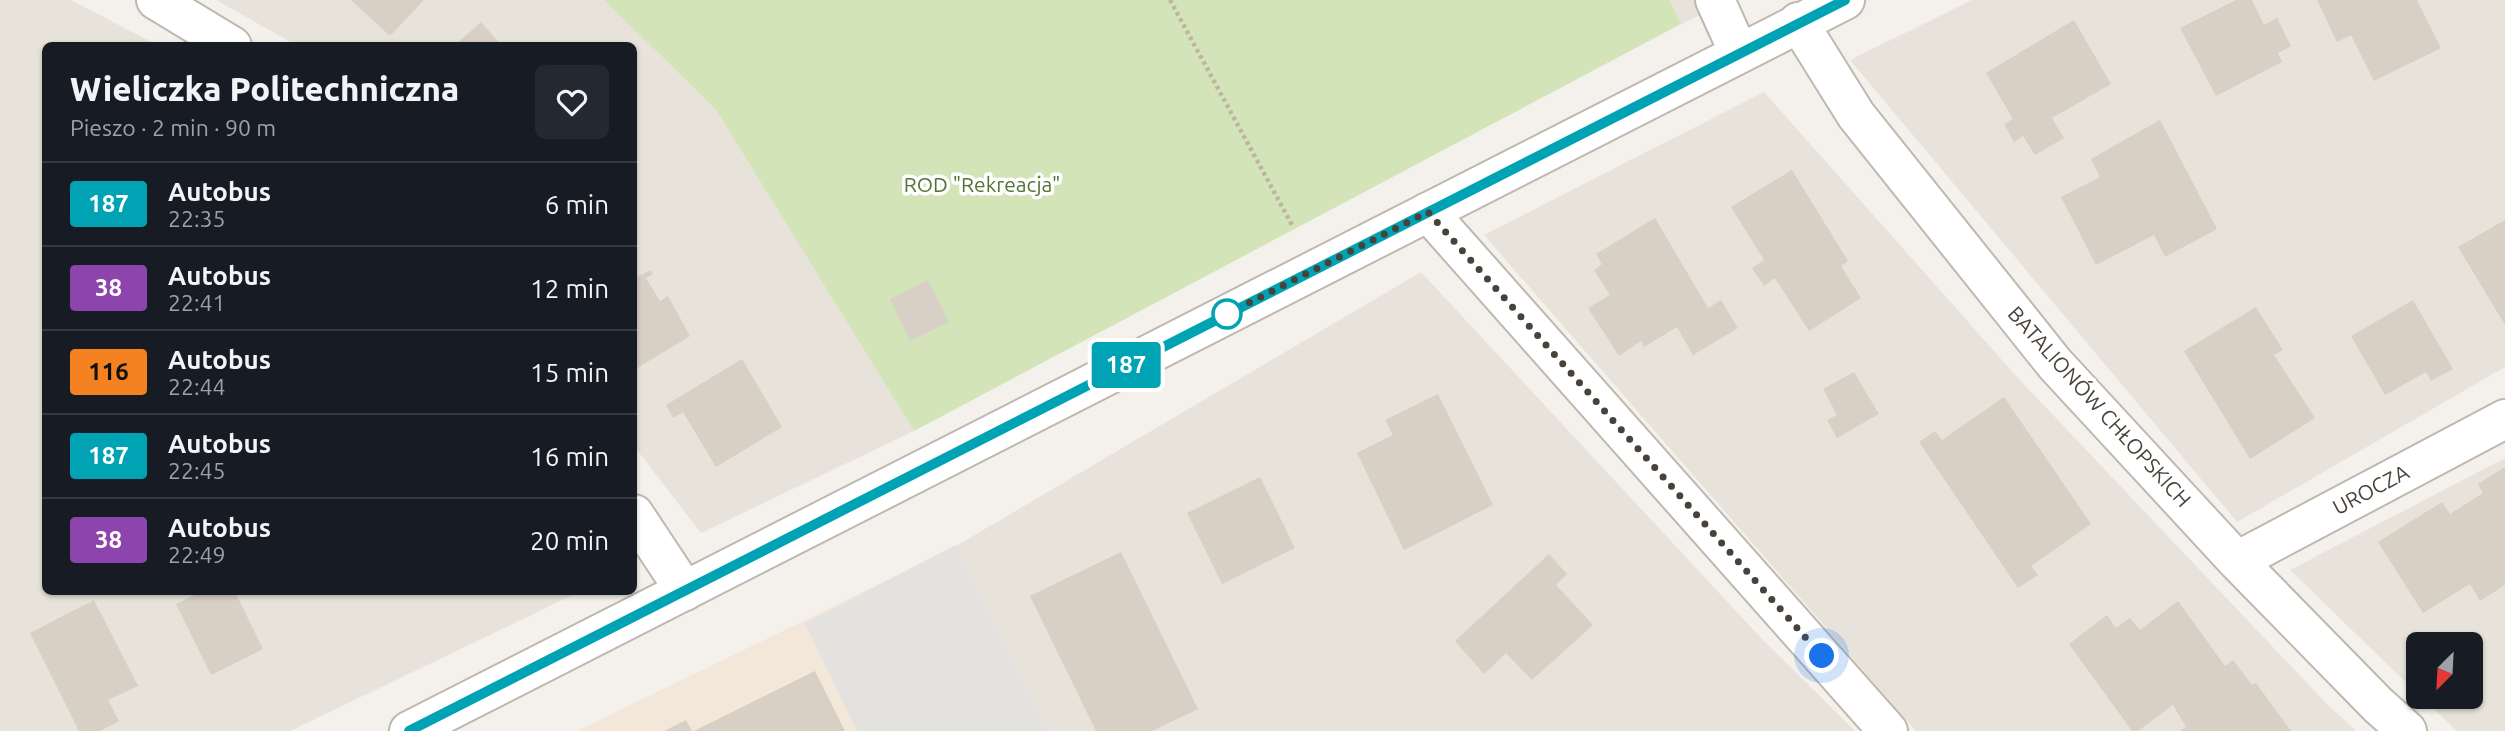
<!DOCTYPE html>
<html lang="pl">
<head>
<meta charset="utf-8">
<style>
	:root { --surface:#171b24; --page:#242831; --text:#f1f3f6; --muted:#9ea1a6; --line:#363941 }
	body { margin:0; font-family:Ubuntu,sans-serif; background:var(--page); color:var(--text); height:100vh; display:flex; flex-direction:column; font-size:26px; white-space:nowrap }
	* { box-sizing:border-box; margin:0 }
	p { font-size:23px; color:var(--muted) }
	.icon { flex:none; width:38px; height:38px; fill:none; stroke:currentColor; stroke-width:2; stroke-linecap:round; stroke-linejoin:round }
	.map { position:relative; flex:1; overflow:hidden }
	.details { position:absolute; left:42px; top:42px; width:595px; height:553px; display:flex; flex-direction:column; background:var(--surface); border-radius:10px; box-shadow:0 2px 5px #0004 }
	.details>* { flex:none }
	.badge { padding:0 14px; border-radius:5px; font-size:24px; line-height:46px }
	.needle { width:46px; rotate:204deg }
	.fabs { position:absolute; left:2406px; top:632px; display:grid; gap:14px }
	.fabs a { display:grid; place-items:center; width:77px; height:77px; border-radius:10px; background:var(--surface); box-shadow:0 2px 5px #0004; font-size:35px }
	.you { position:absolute; width:35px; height:35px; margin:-18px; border:5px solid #fff; border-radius:50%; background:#1a73e8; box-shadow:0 0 0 10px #1a73e833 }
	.map>.badge { position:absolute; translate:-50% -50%; box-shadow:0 0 0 4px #fff }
	.round { display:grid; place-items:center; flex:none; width:74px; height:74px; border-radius:10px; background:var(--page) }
	.head { display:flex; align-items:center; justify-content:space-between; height:119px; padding:0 28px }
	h1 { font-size:33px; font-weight:800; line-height:52px }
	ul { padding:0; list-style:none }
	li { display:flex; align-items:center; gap:21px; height:84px; padding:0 28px; border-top:2px solid var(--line) }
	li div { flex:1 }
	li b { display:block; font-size:26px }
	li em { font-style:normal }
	li .badge { min-width:77px; font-weight:700; text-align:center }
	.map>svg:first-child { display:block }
	.residential { fill:#e7e3da }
	.commercial { fill:#f3e7da }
	.green { fill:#d3e4b9 }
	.parking { fill:#e3e2df }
	.building { fill:#d8cfc5 }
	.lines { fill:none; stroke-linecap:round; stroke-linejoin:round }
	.minor-casing { stroke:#bfb8af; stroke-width:42 }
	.tertiary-casing { stroke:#bfb8af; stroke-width:42 }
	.path { stroke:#bfb3a2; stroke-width:4.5; stroke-dasharray:3.5 3.5; stroke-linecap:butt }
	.minor { stroke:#fff; stroke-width:38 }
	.tertiary { stroke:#fff; stroke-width:38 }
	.line-casing { stroke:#fff; stroke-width:16 }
	.line { stroke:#00a3b4; stroke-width:10 }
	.walk { stroke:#48423a; stroke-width:7; stroke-dasharray:0 12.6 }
	.stop-dot { fill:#fff; stroke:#00a3b4; stroke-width:3.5 }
	.labels { text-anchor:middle; stroke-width:7; stroke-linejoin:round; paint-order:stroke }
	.park-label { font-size:21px; fill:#507433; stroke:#fff }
	.street-label { font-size:21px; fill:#48423a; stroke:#fff }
</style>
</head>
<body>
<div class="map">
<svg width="2505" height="731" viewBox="0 0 2505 731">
	<rect width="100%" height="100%" fill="#f4f1ec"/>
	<path class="residential" d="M0,0H71L157,45L46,46V592H579L290,731H0Z
		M216,0H604L716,110L914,431L701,533L634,446V46L296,45Z
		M1670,0H1732L1681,24Z
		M1972,0H2505V367L2237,522L1850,60Z
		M1764,92L2017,377L2325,702L2356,731H1916L1484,235Z
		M1421,272L1761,638L1855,731H1050L956,546Z
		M2505,458V731H2457L2421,697L2471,696V644H2418V694L2290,570Z"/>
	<path class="commercial" d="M956,545L1050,731H577L916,566Z"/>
	<path class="green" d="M604,0H1670L1681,24L914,431L716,110Z"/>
	<path class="parking" d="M956,545L1050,731H857L805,623Z"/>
	<path class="building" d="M351,0H424L390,36Z
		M2236,0H2252L2264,25L2277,18L2291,46L2278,53L2282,62L2216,96L2180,28Z
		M2317,0H2417L2441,48L2374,81L2351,35L2337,42Z
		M2074,20L2111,84L2052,118L2064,138L2035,155L2023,136L2014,142L2004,124L2013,119L1986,73Z
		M481,22L502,46H454Z
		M2160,120L2217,229L2165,257L2154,235L2096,265L2061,197L2100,177L2091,159Z
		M1792,170L1848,261L1841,266L1861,298L1809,331L1775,278L1764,286L1752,268L1764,260L1731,207Z
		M1655,218L1708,308L1721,300L1738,328L1693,355L1677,327L1644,347L1641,341L1619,356L1588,308L1610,295L1594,270L1602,264L1596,254Z
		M2505,220V325L2458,247Z
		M650,270L653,274L646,278L660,301L668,296L690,336L634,370V279Z
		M928,280L949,322L910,341L890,299Z
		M2413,300L2453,369L2431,381L2426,372L2385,395L2351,336Z
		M2256,307L2283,350L2274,355L2315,418L2250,459L2184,351Z
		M742,359L782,427L716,467L683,412L673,418L666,405Z
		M1854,372L1879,414L1837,438L1827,420L1837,415L1823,389Z
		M1438,394L1493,505L1404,550L1357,453L1393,435L1385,420Z
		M2004,397L2091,524L2031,566L2038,575L2018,588L1919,442L1935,431L1942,440Z
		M2505,467V585L2480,601L2470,584L2423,613L2378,542L2442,502L2450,514L2483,493L2478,484Z
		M1260,477L1295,548L1222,584L1187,513Z
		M1121,552L1198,709L1152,731H1096L1030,596Z
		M1549,554L1567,574L1556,585L1593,625L1532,680L1506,653L1484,674L1455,641Z
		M201,592H235L263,649L211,675L176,604Z
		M94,600L138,686L108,700L119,721L100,731H79L30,633Z
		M2178,601L2225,666L2233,660L2252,685L2256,683L2291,731H2180L2186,727L2173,705L2138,731H2132L2069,644L2107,615L2116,628L2130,618L2140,630Z
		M815,671L845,731H694Z
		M686,720L692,731H664Z"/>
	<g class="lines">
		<defs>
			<path id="minor" d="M156,0L232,46
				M1715,0L1739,53
				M1798,22L1856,115L2055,364L2237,561L2378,705L2407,731
				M1428,212L1888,731
				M634,514L685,591
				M2237,561L2505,419"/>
			<path id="tertiary" d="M409,731L1845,0"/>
		</defs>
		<use href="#minor" class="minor-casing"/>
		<use href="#tertiary" class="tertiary-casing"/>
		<path class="path" d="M1170,0L1292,225"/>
		<use href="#minor" class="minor"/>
		<use href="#tertiary" class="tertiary"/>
	</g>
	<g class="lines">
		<defs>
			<path id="line" d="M409,731L1845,0"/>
		</defs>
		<use href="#line" class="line-casing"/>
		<use href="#line" class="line"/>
		<path class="walk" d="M1227,314L1428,212L1822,656"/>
	</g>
	<circle class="stop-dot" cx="1227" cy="314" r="14"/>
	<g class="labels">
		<g class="park-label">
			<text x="982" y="192">ROD "Rekreacja"</text>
		</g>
		<g class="street-label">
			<text transform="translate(2099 407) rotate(48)" y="7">BATALIONÓW CHŁOPSKICH</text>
			<text transform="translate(2371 490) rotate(-28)" y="7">UROCZA</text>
		</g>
	</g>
</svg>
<div class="fabs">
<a><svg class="needle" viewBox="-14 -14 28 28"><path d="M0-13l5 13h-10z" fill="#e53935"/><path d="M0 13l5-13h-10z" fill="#9ea1a6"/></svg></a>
</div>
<div class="you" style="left:1822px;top:656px"></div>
<b class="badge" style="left:1126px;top:365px;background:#00a3b4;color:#fff">187</b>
<section class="details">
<div class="head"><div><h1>Wieliczka Politechniczna</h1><p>Pieszo · 2 min · 90 m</p></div><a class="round"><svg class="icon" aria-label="heart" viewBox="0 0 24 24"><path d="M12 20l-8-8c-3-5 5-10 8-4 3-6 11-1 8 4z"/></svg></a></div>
<ul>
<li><span class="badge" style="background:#00a3b4;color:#fff">187</span><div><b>Autobus</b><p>22:35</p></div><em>6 min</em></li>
<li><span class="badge" style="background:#8e44ad;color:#fff">38</span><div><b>Autobus</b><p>22:41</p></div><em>12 min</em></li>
<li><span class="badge" style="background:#f58220;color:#111">116</span><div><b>Autobus</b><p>22:44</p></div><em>15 min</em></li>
<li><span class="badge" style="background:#00a3b4;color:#fff">187</span><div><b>Autobus</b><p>22:45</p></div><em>16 min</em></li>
<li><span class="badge" style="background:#8e44ad;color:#fff">38</span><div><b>Autobus</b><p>22:49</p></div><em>20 min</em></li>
</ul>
</section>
</div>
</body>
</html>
